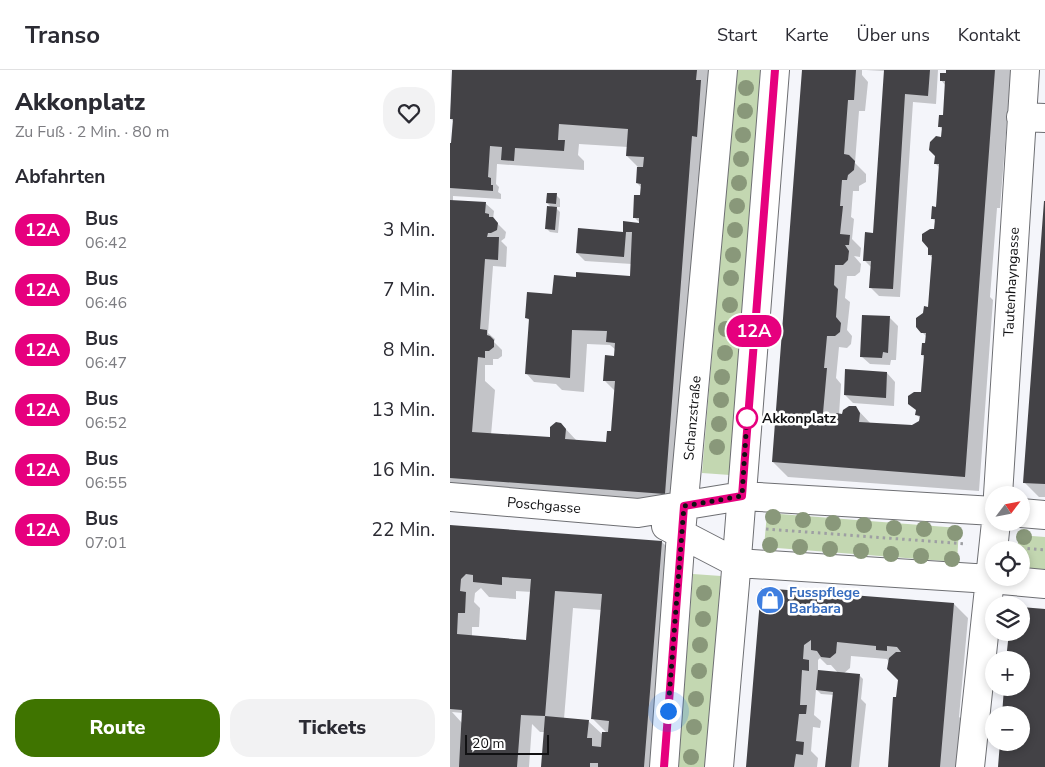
<!DOCTYPE html>
<html lang="de">
<head>
<meta charset="utf-8">
<style>
	:root { --surface:#fff; --page:#f2f2f3; --text:#2b2b33; --muted:#7c7c81; --line:#e1e1e2; --accent:#3f7400 }
	body { margin:0; font-family:"Nunito Sans",sans-serif; background:var(--page); color:var(--text); height:100vh; display:flex; flex-direction:column; font-size:19px; white-space:nowrap }
	* { box-sizing:border-box; margin:0 }
	p { font-size:16px; color:var(--muted) }
	.icon { flex:none; width:28px; height:28px; fill:none; stroke:currentColor; stroke-width:2; stroke-linecap:round; stroke-linejoin:round }
	.map { position:relative; flex:1; overflow:hidden }
	.details { display:flex; flex-direction:column; background:var(--surface); width:450px }
	.details>* { flex:none }
	.badge { padding:0 10px; border-radius:16px; font-size:18px; line-height:32px }
	.needle { width:32px; rotate:58deg }
	.controls { position:absolute; left:535px; top:416px; display:grid; gap:10px }
	.controls a { display:grid; place-items:center; width:45px; height:45px; border-radius:50%; background:var(--surface); box-shadow:0 2px 8px #0003; font-size:25px }
	.scale { position:absolute; left:15px; bottom:12px; width:84px; box-sizing:border-box; padding-left:5px; border:2px solid #111113; border-top:0; font-size:14px; line-height:18px; white-space:nowrap; color:#111113; -webkit-text-stroke:4px #fff; paint-order:stroke }
	.you { position:absolute; width:25px; height:25px; margin:-12px; border:4px solid #fff; border-radius:50%; background:#1a73e8; box-shadow:0 0 0 8px #1a73e833 }
	.map>.badge { position:absolute; translate:-50% -50%; box-shadow:0 0 0 2px #fff }
	h2 { padding:0 15px; font-size:19px; line-height:45px }
	.round { display:grid; place-items:center; flex:none; width:52px; height:52px; border-radius:20px; background:var(--page) }
	.head { display:flex; align-items:center; justify-content:space-between; height:85px; padding:0 15px }
	h1 { font-size:24px; font-weight:800; line-height:38px }
	.cta { display:flex; gap:10px; margin-top:auto; padding:10px 15px }
	.cta a { flex:1; height:58px; border-radius:20px; background:var(--accent); color:#fff; font-size:20px; font-weight:800; line-height:58px; text-align:center }
	.cta a+a { background:var(--page); color:var(--text) }
	ul { padding:0; list-style:none }
	li { display:flex; align-items:center; gap:15px; height:60px; padding:0 15px }
	li div { flex:1 }
	li b { display:block; font-size:19px }
	li em { font-style:normal }
	li .badge { min-width:55px; font-weight:700; text-align:center }
	header { display:flex; align-items:center; gap:30px; box-sizing:border-box; height:70px; padding:0 25px; background:var(--surface); border-bottom:1px solid var(--line) }
	header strong { font-size:24px }
	nav { display:flex; gap:28px; margin-inline-start:auto; font-size:18px }
	main { display:flex; flex:1; min-height:0 }
	.map>svg:first-child { display:block }
	.green { fill:#c3d7b1 }
	.shadow { fill:#0003; fill-rule:evenodd }
	.building { fill:#434246; fill-rule:evenodd }
	.lines { fill:none; stroke-linecap:round; stroke-linejoin:round }
	.minor-casing { stroke:#6e6f73; stroke-width:30 }
	.path { stroke:#9e9fa3; stroke-width:3; stroke-dasharray:2.5 4; stroke-linecap:butt }
	.minor { stroke:#fff; stroke-width:28 }
	.tree { fill:#89987a }
	.line-casing { stroke:#fff; stroke-width:11 }
	.line { stroke:#e6007e; stroke-width:8 }
	.walk { stroke:#111113; stroke-width:5; stroke-dasharray:0 9 }
	.stop-dot { fill:#fff; stroke:#e6007e; stroke-width:2.5 }
	.labels { text-anchor:middle; stroke-width:5; stroke-linejoin:round; paint-order:stroke }
	.street-label { font-size:14px; fill:#111113; stroke:#fff }
	.stop-label { font-size:14px; font-weight:bold; fill:#111113; stroke:#fff; text-anchor:start }
	.shop-label { font-size:14px; font-weight:bold; fill:#366cbe; stroke:#fff; text-anchor:start }
</style>
</head>
<body>
<header>
<strong>Transo</strong>
<nav><a>Start</a><a>Karte</a><a>Über uns</a><a>Kontakt</a></nav>
</header>
<main>
<section class="details">
<div class="head"><div><h1>Akkonplatz</h1><p>Zu Fuß · 2 Min. · 80 m</p></div><a class="round"><svg class="icon" aria-label="heart" viewBox="0 0 24 24"><path d="M12 20l-8-8c-3-5 5-10 8-4 3-6 11-1 8 4z"/></svg></a></div>
<h2>Abfahrten</h2>
<ul>
<li><span class="badge" style="background:#e6007e;color:#fff">12A</span><div><b>Bus</b><p>06:42</p></div><em>3 Min.</em></li>
<li><span class="badge" style="background:#e6007e;color:#fff">12A</span><div><b>Bus</b><p>06:46</p></div><em>7 Min.</em></li>
<li><span class="badge" style="background:#e6007e;color:#fff">12A</span><div><b>Bus</b><p>06:47</p></div><em>8 Min.</em></li>
<li><span class="badge" style="background:#e6007e;color:#fff">12A</span><div><b>Bus</b><p>06:52</p></div><em>13 Min.</em></li>
<li><span class="badge" style="background:#e6007e;color:#fff">12A</span><div><b>Bus</b><p>06:55</p></div><em>16 Min.</em></li>
<li><span class="badge" style="background:#e6007e;color:#fff">12A</span><div><b>Bus</b><p>07:01</p></div><em>22 Min.</em></li>
</ul>
<div class="cta"><a>Route</a><a>Tickets</a></div>
</section>
<div class="map">
<svg width="595" height="697" viewBox="0 0 595 697">
	<rect width="100%" height="100%" fill="#f4f5fa"/>
	<path class="green" d="M286,0H314L280,405L252,403Z
		M317,443L509,458L507,492L314,477Z
		M569,465L595,467V500L571,498V480H567Z
		M243,504L271,506L255,697H228Z"/>
	<path class="shadow" d="M3,0H274L260,110L248,109L243,176L232,442L0,424V74L2,75L4,52L0,48ZM129,74L178,77L177,86L188,97L187,113L192,118V126L184,147L191,154L174,153V163L127,183L135,191L182,194L181,207L127,208L101,225L77,248L80,251L76,303L84,312L106,314L112,320L134,322L137,274L160,275L166,280V288L154,310L165,321L162,363L157,373L127,371L111,354L101,369L41,365L45,320L35,311V295H43V289H48L52,286V280L44,272L45,269L38,263L43,196L56,197L57,177L51,171L55,168L56,162L43,149L44,141L35,133L3,131V126L51,129V124L48,122L49,117L46,114L47,94L134,100V91L128,85Z
		M353,0H412V5L418,12L415,41H409L405,93L416,104V112L409,116V121H403L401,147L404,149L402,169L411,178L410,187L404,186L411,194L410,202L405,206H397L395,228L400,232L397,260L402,266L401,274L397,278L389,277L386,308L391,314L389,345H393L405,337L421,354L462,357L470,352L471,349L467,345L472,323L475,288L472,285L476,274L477,267L467,257L479,238L483,189L479,184L486,160V152L482,148L487,138L490,98L485,93L492,69L493,60L489,56L494,47L496,16L491,10L497,5V0H561L550,138H547L540,227L543,230L529,421L338,407L323,392Z
		M416,0H488L486,34L463,32L450,227L429,226L421,218L422,198L414,190L424,165L435,1Z
		M106,125L110,129V137H105L110,142L108,163L100,162L96,158L102,138L97,133Z
		M595,132V427H589L574,412Z
		M440,248L448,256L446,290H441L440,295L420,294L411,286Z
		M437,303L445,312L444,336L403,333L395,325Z
		M0,456L212,472L230,490L209,697H92L95,662H90L82,654L79,697H0ZM31,518L39,527L66,529V521L82,522L78,573L22,567V557H29L30,538L24,532L25,523ZM123,538L152,540L143,649L157,663L153,665L138,651L114,649ZM2,642L13,643L12,653Z
		M312,519L504,534L518,548L509,647L513,650L509,697H439L450,629L449,609L437,589L401,586L400,598L393,604L409,605L413,609L411,629L416,634L409,697H376L384,625L371,624L366,619L364,645L371,651L370,658L363,657L361,681L368,688L367,697H298ZM370,588L377,595H381L389,604L370,602L368,600V590Z"/>
	<path class="building" d="M2,0H247L246,10H251L247,67L242,66L215,424L0,408V130L36,132L35,143L39,144V147H43L48,153L47,160L41,163H38L37,167H49L48,190L35,189L30,259L37,260V265L40,266L44,270V277L39,281H35V288L28,287L22,362L100,367V357L106,352L111,353L116,359L115,369L156,372L157,361H161L165,311H153L155,285L164,286L165,273L156,272L157,261L122,260L120,308L75,304L79,249L75,248L77,222L102,224L104,205L126,207V202L180,206L182,162H176L174,187L126,183L128,158L173,162V151L189,153V148H183L184,125H190L191,114L186,113L187,97H193L194,87L176,86L178,59L109,54L108,70H115L114,81L65,78L64,91L51,90L52,77L40,76L38,107L41,108V115H43V121L0,118V73H1L3,49H0Z
		M352,0H406L404,30H398L394,84L399,85L405,91L404,100L398,105L397,110H392L390,136H393L390,164L400,165L399,175H395L399,181L398,190L393,195H385L384,215L388,219L386,247L391,253L390,262L385,266H377L374,298H377L373,343L378,349L385,350L386,343L392,344L393,340L399,336H406L410,343L409,352L462,355L469,351L470,346L465,345L466,340L458,334V326L464,322H471L474,285H471L472,273H475L476,263H471L466,257V248L473,243L474,236L478,237L482,185H478V178L472,171V164L480,159H484L485,149H481L482,136L486,137L489,94H484L485,86L479,80L480,72L486,66L491,67L492,57H488L489,45H493L495,11H490V3H496V0H545L515,407L322,392Z
		M434,0H480L478,26L455,24L443,219L419,218L421,191H413L415,162L423,163Z
		M97,123H107L106,134L96,133Z
		M594,131H595V414L573,413Z
		M97,136L107,137L105,160L95,159Z
		M412,245L440,246L438,283L433,282L432,288L410,287Z
		M395,299L437,302L436,328L394,325Z
		M0,455L212,471L194,697H148V693H140V697H91L95,646L139,650L137,668H142V676L151,677L152,662H158L159,651L141,649L152,524L105,521L95,646L71,645L67,697H9L12,640L0,639ZM16,504L23,505V512L52,515V507L81,509L76,570L7,564L8,543H15L16,522L10,521L11,509Z
		M311,518L504,533L490,697H438L443,627H446L448,610L437,599L439,588L446,582H451L447,577L437,576V581L426,580V576L387,572L386,583L380,588L371,587L367,581L361,580V570L354,575L353,589L359,590V601L352,600L350,635H357L356,644H349L346,671L354,672L353,685L346,684L344,697H296Z
		M571,537L595,539V697H548L550,672H571V645H552L554,618H571V590H556L559,562H571Z
		M368,600L410,604L401,697H375L383,622L366,620Z"/>
	<g class="lines">
		<defs>
			<path id="minor" d="M571,47L595,48
				M548,425L575,0
				M0,427L188,443L292,426L544,441
				M571,443L595,445
				M216,456L287,493L540,509L595,514
				M214,697L231,463L273,0
				M269,697L285,513L325,0
				M520,697L546,452"/>
		</defs>
		<use href="#minor" class="minor-casing"/>
		<path class="path" d="M316,459L517,474
			M571,478L595,480"/>
		<use href="#minor" class="minor"/>
	</g>
	<g class="tree">
		<circle cx="296" cy="18" r="8"/>
		<circle cx="295" cy="41" r="8"/>
		<circle cx="293" cy="65" r="8"/>
		<circle cx="291" cy="89" r="8"/>
		<circle cx="289" cy="113" r="8"/>
		<circle cx="287" cy="136" r="8"/>
		<circle cx="285" cy="160" r="8"/>
		<circle cx="283" cy="185" r="8"/>
		<circle cx="281" cy="208" r="8"/>
		<circle cx="280" cy="235" r="8"/>
		<circle cx="276" cy="259" r="8"/>
		<circle cx="275" cy="283" r="8"/>
		<circle cx="272" cy="307" r="8"/>
		<circle cx="271" cy="330" r="8"/>
		<circle cx="269" cy="354" r="8"/>
		<circle cx="267" cy="377" r="8"/>
		<circle cx="323" cy="447" r="8"/>
		<circle cx="353" cy="450" r="8"/>
		<circle cx="383" cy="453" r="8"/>
		<circle cx="414" cy="455" r="8"/>
		<circle cx="444" cy="458" r="8"/>
		<circle cx="474" cy="459" r="8"/>
		<circle cx="505" cy="463" r="8"/>
		<circle cx="574" cy="467" r="8"/>
		<circle cx="320" cy="475" r="8"/>
		<circle cx="350" cy="477" r="8"/>
		<circle cx="380" cy="479" r="8"/>
		<circle cx="411" cy="481" r="8"/>
		<circle cx="441" cy="484" r="8"/>
		<circle cx="471" cy="486" r="8"/>
		<circle cx="502" cy="489" r="8"/>
		<circle cx="254" cy="523" r="8"/>
		<circle cx="253" cy="549" r="8"/>
		<circle cx="250" cy="575" r="8"/>
		<circle cx="249" cy="601" r="8"/>
		<circle cx="246" cy="629" r="8"/>
		<circle cx="244" cy="657" r="8"/>
		<circle cx="241" cy="687" r="8"/>
	</g>
	<g class="lines">
		<defs>
			<path id="line" d="M214,697L234,436L292,426L325,0"/>
		</defs>
		<use href="#line" class="line-casing"/>
		<use href="#line" class="line"/>
		<path class="walk" d="M218,641L234,436L292,426L297,348"/>
	</g>
	<defs>
		<symbol id="shop-disc" viewBox="-11 -11 22 22"><circle r="9.5" fill="#3f7fe0" stroke="#fff"/><path d="M-5-2.5h2.3a2.7 3.5 0 0 1 5.4 0H5L5.5 6h-11ZM-1.5-2.5h3a1.5 2.3 0 0 0-3 0Z" fill="#fff"/></symbol>
	</defs>
	<g fill-rule="evenodd">
		<use href="#shop-disc" x="304" y="514" width="32" height="32"/>
	</g>
	<circle class="stop-dot" cx="297" cy="348" r="10"/>
	<g class="labels">
		<g class="street-label">
			<text transform="translate(561 212) rotate(-87)" y="5">Tautenhayngasse</text>
			<text transform="translate(242 348) rotate(-85)" y="5">Schanzstraße</text>
			<text transform="translate(94 435) rotate(5)" y="5">Poschgasse</text>
		</g>
		<g class="stop-label">
			<text x="312" y="353">Akkonplatz</text>
		</g>
		<g class="shop-label">
			<text x="339" y="527">Fusspflege<tspan x="339" dy="16">Barbara</tspan></text>
		</g>
	</g>
</svg>
<div class="controls">
<a><svg class="needle" viewBox="-14 -14 28 28"><path d="M0-13l5 13h-10z" fill="#e53935"/><path d="M0 13l5-13h-10z" fill="#7c7c81"/></svg></a>
<a><svg class="icon" aria-label="locate" viewBox="0 0 24 24"><circle cx="12" cy="12" r="6"/><path d="M12 2v4M12 18v4M2 12h4M18 12h4"/></svg></a>
<a><svg class="icon" aria-label="layers" viewBox="0 0 24 24"><path d="M12 4l9 5-9 5-9-5zM3 14l9 5 9-5"/></svg></a>
<a>+</a>
<a>−</a>
</div>
<div class="scale">20 m</div>
<div class="you" style="left:218px;top:641px"></div>
<b class="badge" style="left:304px;top:261px;background:#e6007e;color:#fff">12A</b>
</div>
</main>
</body>
</html>
